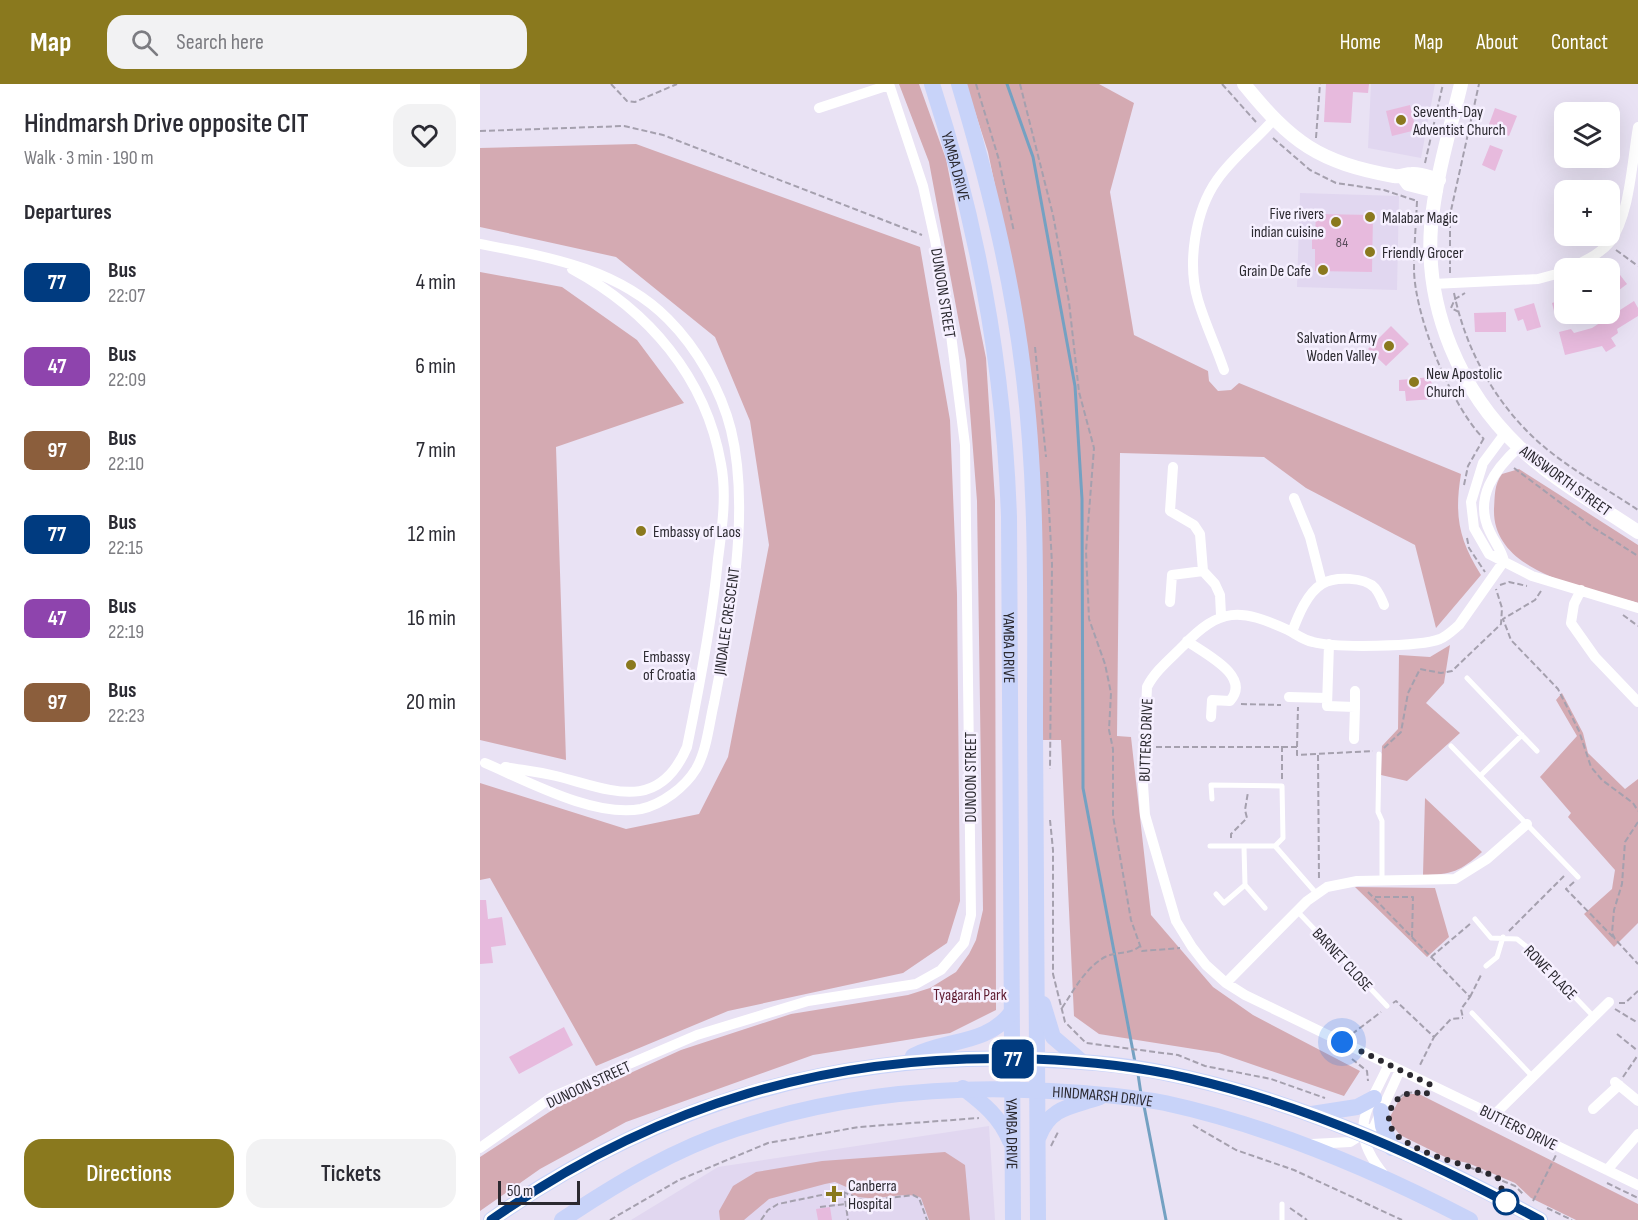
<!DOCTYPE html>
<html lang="en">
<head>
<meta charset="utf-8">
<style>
	:root { --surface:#fff; --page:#f2f2f3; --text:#2b2b33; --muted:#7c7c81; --accent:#8a791e }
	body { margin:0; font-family:"Sofia Sans Condensed",sans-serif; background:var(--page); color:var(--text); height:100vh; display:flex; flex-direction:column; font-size:22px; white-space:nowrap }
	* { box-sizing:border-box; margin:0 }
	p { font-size:20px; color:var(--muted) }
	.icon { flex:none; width:33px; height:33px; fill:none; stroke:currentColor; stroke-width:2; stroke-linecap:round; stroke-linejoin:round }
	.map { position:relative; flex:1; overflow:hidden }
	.panel { display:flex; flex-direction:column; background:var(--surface); width:480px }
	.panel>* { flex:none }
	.badge { padding:0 12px; border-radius:9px; font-size:21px; line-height:39px }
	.controls { position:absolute; left:1074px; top:18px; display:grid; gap:12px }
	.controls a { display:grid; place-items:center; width:66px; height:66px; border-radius:12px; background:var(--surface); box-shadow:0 6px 24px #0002; font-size:30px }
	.scale { position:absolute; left:18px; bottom:15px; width:82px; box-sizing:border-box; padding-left:6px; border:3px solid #2b2930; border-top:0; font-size:16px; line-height:21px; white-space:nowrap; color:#2b2930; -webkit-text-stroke:4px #f6f0ff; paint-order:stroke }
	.you { position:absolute; width:30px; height:30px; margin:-15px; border:4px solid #fff; border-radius:50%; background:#1a73e8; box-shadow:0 0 0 9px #1a73e833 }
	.map>.badge { position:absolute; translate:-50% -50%; box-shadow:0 0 0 3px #fff }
	h2 { padding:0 24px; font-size:22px; line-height:54px }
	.round { display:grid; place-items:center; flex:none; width:63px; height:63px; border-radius:18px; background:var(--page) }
	.headline { display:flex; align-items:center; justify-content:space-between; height:102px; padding:0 24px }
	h1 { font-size:28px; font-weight:600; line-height:45px }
	.action { display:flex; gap:12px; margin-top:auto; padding:12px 24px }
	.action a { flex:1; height:69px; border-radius:18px; background:var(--accent); color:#fff; font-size:24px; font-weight:600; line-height:69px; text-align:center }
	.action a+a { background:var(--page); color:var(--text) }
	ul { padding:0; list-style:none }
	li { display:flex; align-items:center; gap:18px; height:84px; padding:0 24px }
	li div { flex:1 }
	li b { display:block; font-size:22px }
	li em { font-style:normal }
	li .badge { min-width:66px; font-weight:700; text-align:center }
	header { display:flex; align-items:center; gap:36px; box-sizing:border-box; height:84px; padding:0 30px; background:var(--accent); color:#fff }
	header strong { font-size:28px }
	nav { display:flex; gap:33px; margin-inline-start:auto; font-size:21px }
	.search { width:420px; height:54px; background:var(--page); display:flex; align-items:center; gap:15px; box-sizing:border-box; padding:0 21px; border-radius:18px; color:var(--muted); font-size:22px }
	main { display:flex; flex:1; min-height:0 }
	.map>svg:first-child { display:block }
	.built { fill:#e1d7f0 }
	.green { fill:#d4aab2 }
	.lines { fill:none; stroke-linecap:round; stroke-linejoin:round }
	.stream { stroke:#74a1c2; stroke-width:3 }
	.building { fill:#e7badd }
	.path { stroke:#a5a0ae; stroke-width:2; stroke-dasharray:6 3; stroke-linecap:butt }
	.service { stroke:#fff; stroke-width:5 }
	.minor { stroke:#fff; stroke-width:10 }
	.tertiary { stroke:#fff; stroke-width:14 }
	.primary { stroke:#c8d3f9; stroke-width:16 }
	.line-casing { stroke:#fff; stroke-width:14 }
	.line { stroke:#003b80; stroke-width:9 }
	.walk { stroke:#2b2930; stroke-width:6; stroke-dasharray:0 10.8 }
	.poi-dot { fill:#8a791e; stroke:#f6f0ff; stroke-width:2 }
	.stop-dot { fill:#fff; stroke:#003b80; stroke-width:3 }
	.labels { text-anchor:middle; stroke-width:5; stroke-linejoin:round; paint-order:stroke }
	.number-label { font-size:14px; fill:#5a4d5b }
	.poi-label { font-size:16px; fill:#2b2930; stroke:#f6f0ff; text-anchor:start }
	.street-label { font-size:16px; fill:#2b2930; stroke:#f6f0ff }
	.park-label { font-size:16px; fill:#601d32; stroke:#f6f0ff }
</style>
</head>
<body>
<header>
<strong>Map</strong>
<div class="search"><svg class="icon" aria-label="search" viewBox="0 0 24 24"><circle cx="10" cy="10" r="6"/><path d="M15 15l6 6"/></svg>Search here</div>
<nav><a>Home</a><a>Map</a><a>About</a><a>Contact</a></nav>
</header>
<main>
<section class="panel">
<div class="headline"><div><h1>Hindmarsh Drive opposite CIT</h1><p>Walk · 3 min · 190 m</p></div><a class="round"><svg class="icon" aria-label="heart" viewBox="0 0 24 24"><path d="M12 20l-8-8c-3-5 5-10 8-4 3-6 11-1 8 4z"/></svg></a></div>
<h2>Departures</h2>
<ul>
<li><span class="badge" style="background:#003b80;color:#fff">77</span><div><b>Bus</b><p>22:07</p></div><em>4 min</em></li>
<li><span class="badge" style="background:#8e44ad;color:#fff">47</span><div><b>Bus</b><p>22:09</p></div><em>6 min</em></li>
<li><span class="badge" style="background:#8b5e3c;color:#fff">97</span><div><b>Bus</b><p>22:10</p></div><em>7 min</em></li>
<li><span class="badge" style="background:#003b80;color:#fff">77</span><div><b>Bus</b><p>22:15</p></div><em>12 min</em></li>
<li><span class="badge" style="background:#8e44ad;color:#fff">47</span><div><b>Bus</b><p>22:19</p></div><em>16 min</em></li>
<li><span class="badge" style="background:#8b5e3c;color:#fff">97</span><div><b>Bus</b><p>22:23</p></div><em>20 min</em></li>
</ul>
<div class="action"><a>Directions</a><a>Tickets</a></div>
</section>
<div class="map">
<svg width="1158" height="1136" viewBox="0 0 1158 1136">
	<rect width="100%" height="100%" fill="#e9e2f4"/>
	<path class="built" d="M891,0H955L941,74L888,64Z
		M820,109L919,112L917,206L817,203Z
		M509,1042L515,1136H151L238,1083Z"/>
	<path class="green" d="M419,0H439L466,75L506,274L515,417L516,926L470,949L333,971L146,1038L60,1085L0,1127V1073L80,1021L201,966L311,930L428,911L450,904L476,888L489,870L496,856L503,826L497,417L486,276L449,78Z
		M486,0H619L654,19L630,108L654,251L728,287L729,297L738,307L751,306L759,299L981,390C974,432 979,456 1001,491L956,544L935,461L826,404L784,373L640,369L637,652L651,653L671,831L733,903L773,931L880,987L864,1012L739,969L619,950L594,932L581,656H562L540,222L508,68Z
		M156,60L440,163L470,336L477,510L480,817L467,859L423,889L248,927L116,982L10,794L0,796V699L146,745L219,730L248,673L289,461L270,337L235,253L136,173L0,143V64Z
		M0,188L82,203L157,256L204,319L76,363L86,676L0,656Z
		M1039,385L1158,461V519C1110,505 1012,490 1014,425C1015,411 1014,401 1022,390Z
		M970,561L964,599L946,619L980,649L927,697L901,691L902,662L918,645L919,571L950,573Z
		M1082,609L1103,649L1108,669L1145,705L1158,695V839L1134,863L1104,830L1132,805L1135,786L1088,733L1091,729L1060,693L1097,652L1076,616Z
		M945,714L1002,768C981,787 971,791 943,791Z
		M875,803L955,804L969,853L947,873Z
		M926,1010H939L1158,1120V1136H1096L1051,1114L1035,1099L988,1079L969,1075L920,1051L912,1041L910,1033L919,1016Z
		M465,1068L485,1081L490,1136H449L441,1114C425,1105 395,1120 371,1111L373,1106L355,1098L345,1100L289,1115L264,1136H240L239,1127L253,1102L276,1088L342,1077Z"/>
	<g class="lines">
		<path class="stream" d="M527,0L553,73L595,302L602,415L603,704L655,978
			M658,990L661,1010
			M664,1022L686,1136"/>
	</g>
	<path class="building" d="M846,0H889L888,9L873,8L871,39L844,38Z
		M930,21L936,46L912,52L906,27Z
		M1015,24L1037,32L1029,52L1008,43Z
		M1010,61L1023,66L1015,87L1002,81Z
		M836,130L893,131L892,188L835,187V165H832V151H835Z
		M1137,187L1147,200L1130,213V192Z
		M1084,215V230H1094L1076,235L1072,219Z
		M1154,217L1158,224V232L1137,245L1138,249L1131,254L1136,262L1126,268L1122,262L1085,271L1079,248L1091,245L1094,249L1112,244Z
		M1054,219L1061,243L1047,247L1043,235L1038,237L1034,225Z
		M1026,228V248H995L994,229Z
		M911,242L929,260L906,282L888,265Z
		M951,293L953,315L926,317L925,307H919V296Z
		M0,816H6L8,835L22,833L26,861L11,863L13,879L0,880Z
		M84,943L93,961L39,990L29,973Z
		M350,1123L352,1136H338L336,1125Z"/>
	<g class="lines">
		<path class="path" d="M131,0L147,17L155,18L197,0
			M496,0L519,76L534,148
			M540,0L573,131L589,218L599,308L614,364L606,467L609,535L625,580L631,609L629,646L633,665V732L651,836L662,867L700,864
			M742,0L776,38
			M0,47L144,42L183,51L442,151
			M793,54L830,86L856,99L904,106L937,117
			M836,54L840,0
			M945,79L963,0
			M937,117C936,140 934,163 934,186C935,233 971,322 1004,355
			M1136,166L1158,182
			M970,189V131L999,0
			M974,209C987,272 1022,331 1073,370C1100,391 1130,407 1158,426
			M979,228L971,224L975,215L985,209
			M555,263L566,373
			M1034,384L1114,444L1158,472
			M567,388L572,480L570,685
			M984,401L988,382L1004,354
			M987,454L989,464L1005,488
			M1020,501L1029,498L1047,502
			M1061,507L1055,516L1023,535L1031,556L1078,605L1099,647L1111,683L1122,696L1153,719L1158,727
			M1143,531L1158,542
			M761,620L801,621
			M802,662V696
			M676,663H817V671L893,667
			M817,663L818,623
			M904,664L921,648L928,609L940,585L961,589L972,587L1021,540L1022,524L1016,505
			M838,671L839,797
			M570,736L573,766V890L585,938L606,959L698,971L725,982L791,995L845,1014
			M1158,738L1145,758L1142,800L1134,826L1132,849L1135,855L1158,880
			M751,754V750L767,734L765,726L768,708
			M1094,798L1086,805L1133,853
			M888,808L990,913L981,925L983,934
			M895,813H933L932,854
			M1029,847L1084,792
			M951,873L990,840
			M990,913L1002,889
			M913,919L916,917L954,953L939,983
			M1139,919H1145L1158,907
			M582,924C594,906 605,884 625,873C636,867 650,871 660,862
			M1135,925L1158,939
			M872,950L901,928
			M1137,950L1158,967
			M954,953L971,935L983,934
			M872,975L887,987L888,997
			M1143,993L1158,971
			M919,1014L925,1009L939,1008
			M713,1041L756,1066L814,1086L922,1136
			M571,1062L579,1046
			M989,1083L1035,1102L1044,1111
			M1127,1099L1158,1114
			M364,1108L368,1136
			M1053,1117L1076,1071
			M340,1123L366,1120
			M810,1124L827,1136
			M1067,1124L1092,1136
			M130,1136L199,1096L288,1059L379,1043L499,1034
			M281,1136L288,1126L298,1120L361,1107L382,1116H393L433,1111L439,1114L447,1136"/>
		<path class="service" d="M987,594L1057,667
			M971,662L1098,793
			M899,670L898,728L902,737V796
			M1000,692L1042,651
			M732,715L731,701L802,702L803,754L795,762L836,809
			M730,762H795
			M765,801L785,824
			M736,810L744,819L765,801L764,763
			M818,828L907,922
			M995,835L1011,854L1037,855L1047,863L1114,933
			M1006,882L1017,873L1023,853
			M992,929L1053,993
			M802,1136V1120"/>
		<path class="minor" d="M339,24L409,1
			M0,160C68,173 137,184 188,235C217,264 241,306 251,346C271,427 250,538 234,619C229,640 227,666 216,685C205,703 183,720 161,725C115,734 47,697 5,679
			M1091,184C1104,177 1120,170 1130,158C1150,131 1152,77 1158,43
			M953,200L1058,195L1084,188
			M744,286C736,262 725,240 718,216C707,180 715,127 737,96C753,73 776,56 794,35
			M1026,348L1003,379L991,418L994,444L1009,470L1052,492L1158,524
			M1039,363C1015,385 993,414 1010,448C1015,459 1021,465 1024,477L979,541C973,546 967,552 960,555C940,563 854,564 833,558C823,556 816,550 808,546C760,524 740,523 703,562C690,575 675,587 667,603L663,700L665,731L696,837L712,863L726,881L746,899L765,911L1158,1101
			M693,383L690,427L714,441L720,450L723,487L735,500L740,511L741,531
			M814,414L830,453L842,500
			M1101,506L1094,520L1091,539L1115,573L1158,618
			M690,518L692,491L723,487
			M812,548C818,532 827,509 842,500C855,492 885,493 895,504C899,509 902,516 904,521
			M707,557C725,570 772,592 750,617L732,616L731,633
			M849,560L847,622L875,623L874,655
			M809,613L847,614
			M875,623V607
			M25,683C42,686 59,688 76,692C129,705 178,731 207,663C220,600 232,538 238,475C242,444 247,411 241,380C226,293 168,226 92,185
			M746,899L827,817L847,803L877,797L975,795L1007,775L1047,740
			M1135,998L1158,1017
			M1113,1025L1139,1001
			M1014,1031L1129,918
			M832,1060L870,1058L894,1043L920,986
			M0,1064L72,1013L217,951L328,917L436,900L461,886L484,859L491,831L485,361L470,243L455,156L443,102L409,0
			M1127,1086L1158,1050
			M905,1092C866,1045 887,1028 909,980"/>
		<path class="tertiary" d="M764,0C812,59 838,78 914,92C922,93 925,90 932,90C940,89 951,94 959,96
			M981,0C970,46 955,95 951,143C945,225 980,307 1039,363C1074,396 1118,421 1158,448
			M923,93L928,100L956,107"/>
		<g class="primary">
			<path id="s1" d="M452,0C498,141 524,285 529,433L533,1136"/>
			<path d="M479,0C507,94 531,188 543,286C558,404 555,523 555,642C556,806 556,971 558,1136"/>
			<path d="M563,920L573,953L601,977"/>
			<path d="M433,972C465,955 507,961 531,929"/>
			<path d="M483,1004C504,1020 520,1033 530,1057"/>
			<path d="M901,1027L903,1042L912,1064"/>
			<path d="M832,1030L877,1023L894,1014"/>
			<path d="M559,1052C571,1022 592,1023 620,1013"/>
			<path d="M11,1136C172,1022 350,969 547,975C592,977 636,979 680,988C813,1014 942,1071 1060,1136"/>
			<path id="s2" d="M82,1136C136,1100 194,1065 256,1045C358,1011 464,1001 570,1007C609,1009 647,1012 685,1019C791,1042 894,1086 990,1136"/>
		</g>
	</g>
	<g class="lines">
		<defs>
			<path id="line" d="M11,1136C176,1020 351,968 553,975C605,977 656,982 708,994C830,1022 949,1076 1060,1136"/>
		</defs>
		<use href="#line" class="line-casing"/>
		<use href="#line" class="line"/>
		<path class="walk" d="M862,958L951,1001L946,1011C918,999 895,1035 919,1053C947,1075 987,1079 1018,1094L1026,1118"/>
	</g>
	<g class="poi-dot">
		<circle cx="921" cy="36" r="6"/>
		<circle cx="890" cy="133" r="6"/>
		<circle cx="856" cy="138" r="6"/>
		<circle cx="890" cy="168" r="6"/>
		<circle cx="843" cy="186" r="6"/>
		<circle cx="909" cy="262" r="6"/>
		<circle cx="934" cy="298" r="6"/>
		<circle cx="161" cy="447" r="6"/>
		<circle cx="151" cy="581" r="6"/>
		<path d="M351 1101h6v6h6v6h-6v6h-6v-6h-6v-6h6z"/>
	</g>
	<circle class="stop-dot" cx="1026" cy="1118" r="12"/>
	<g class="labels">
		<g class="number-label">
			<text x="862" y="163">84</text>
		</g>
		<g class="poi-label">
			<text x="933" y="33">Seventh-Day<tspan x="933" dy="18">Adventist Church</tspan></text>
			<text x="844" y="135" text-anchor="end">Five rivers<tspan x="844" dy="18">indian cuisine</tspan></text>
			<text x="902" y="139">Malabar Magic</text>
			<text x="902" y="174">Friendly Grocer</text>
			<text x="831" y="192" text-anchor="end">Grain De Cafe</text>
			<text x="897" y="259" text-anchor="end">Salvation Army<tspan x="897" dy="18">Woden Valley</tspan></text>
			<text x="946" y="295">New Apostolic<tspan x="946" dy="18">Church</tspan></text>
			<text x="173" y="453">Embassy of Laos</text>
			<text x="163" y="578">Embassy<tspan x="163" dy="18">of Croatia</tspan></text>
			<text x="368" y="1107">Canberra<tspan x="368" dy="18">Hospital</tspan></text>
		</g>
		<g class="street-label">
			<text dy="6" stroke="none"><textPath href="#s1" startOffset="86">YAMBA DRIVE</textPath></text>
			<text transform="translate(464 209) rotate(81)" y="6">DUNOON STREET</text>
			<text transform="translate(1086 396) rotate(36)" y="6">AINSWORTH STREET</text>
			<text transform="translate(246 537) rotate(-82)" y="6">JINDALEE CRESCENT</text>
			<text dy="6" stroke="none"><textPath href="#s1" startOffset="572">YAMBA DRIVE</textPath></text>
			<text transform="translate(665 656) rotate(-88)" y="6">BUTTERS DRIVE</text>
			<text transform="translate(490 693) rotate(-90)" y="6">DUNOON STREET</text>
			<text transform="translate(863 875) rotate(47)" y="6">BARNET CLOSE</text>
			<text transform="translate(1071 888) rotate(46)" y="6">ROWE PLACE</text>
			<text transform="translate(108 1000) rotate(-25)" y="6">DUNOON STREET</text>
			<text dy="6" stroke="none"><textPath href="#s2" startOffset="568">HINDMARSH DRIVE</textPath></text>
			<text transform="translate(1039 1043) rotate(26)" y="6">BUTTERS DRIVE</text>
			<text dy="6" stroke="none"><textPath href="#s1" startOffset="1058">YAMBA DRIVE</textPath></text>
		</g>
		<g class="park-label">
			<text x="490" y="916">Tyagarah Park</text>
		</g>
	</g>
</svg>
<div class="controls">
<a><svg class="icon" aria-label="layers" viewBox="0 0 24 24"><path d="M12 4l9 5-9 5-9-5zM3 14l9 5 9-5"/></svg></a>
<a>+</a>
<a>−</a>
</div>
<div class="scale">50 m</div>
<div class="you" style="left:862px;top:958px"></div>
<b class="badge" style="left:533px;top:975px;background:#003b80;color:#fff">77</b>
</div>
</main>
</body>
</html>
